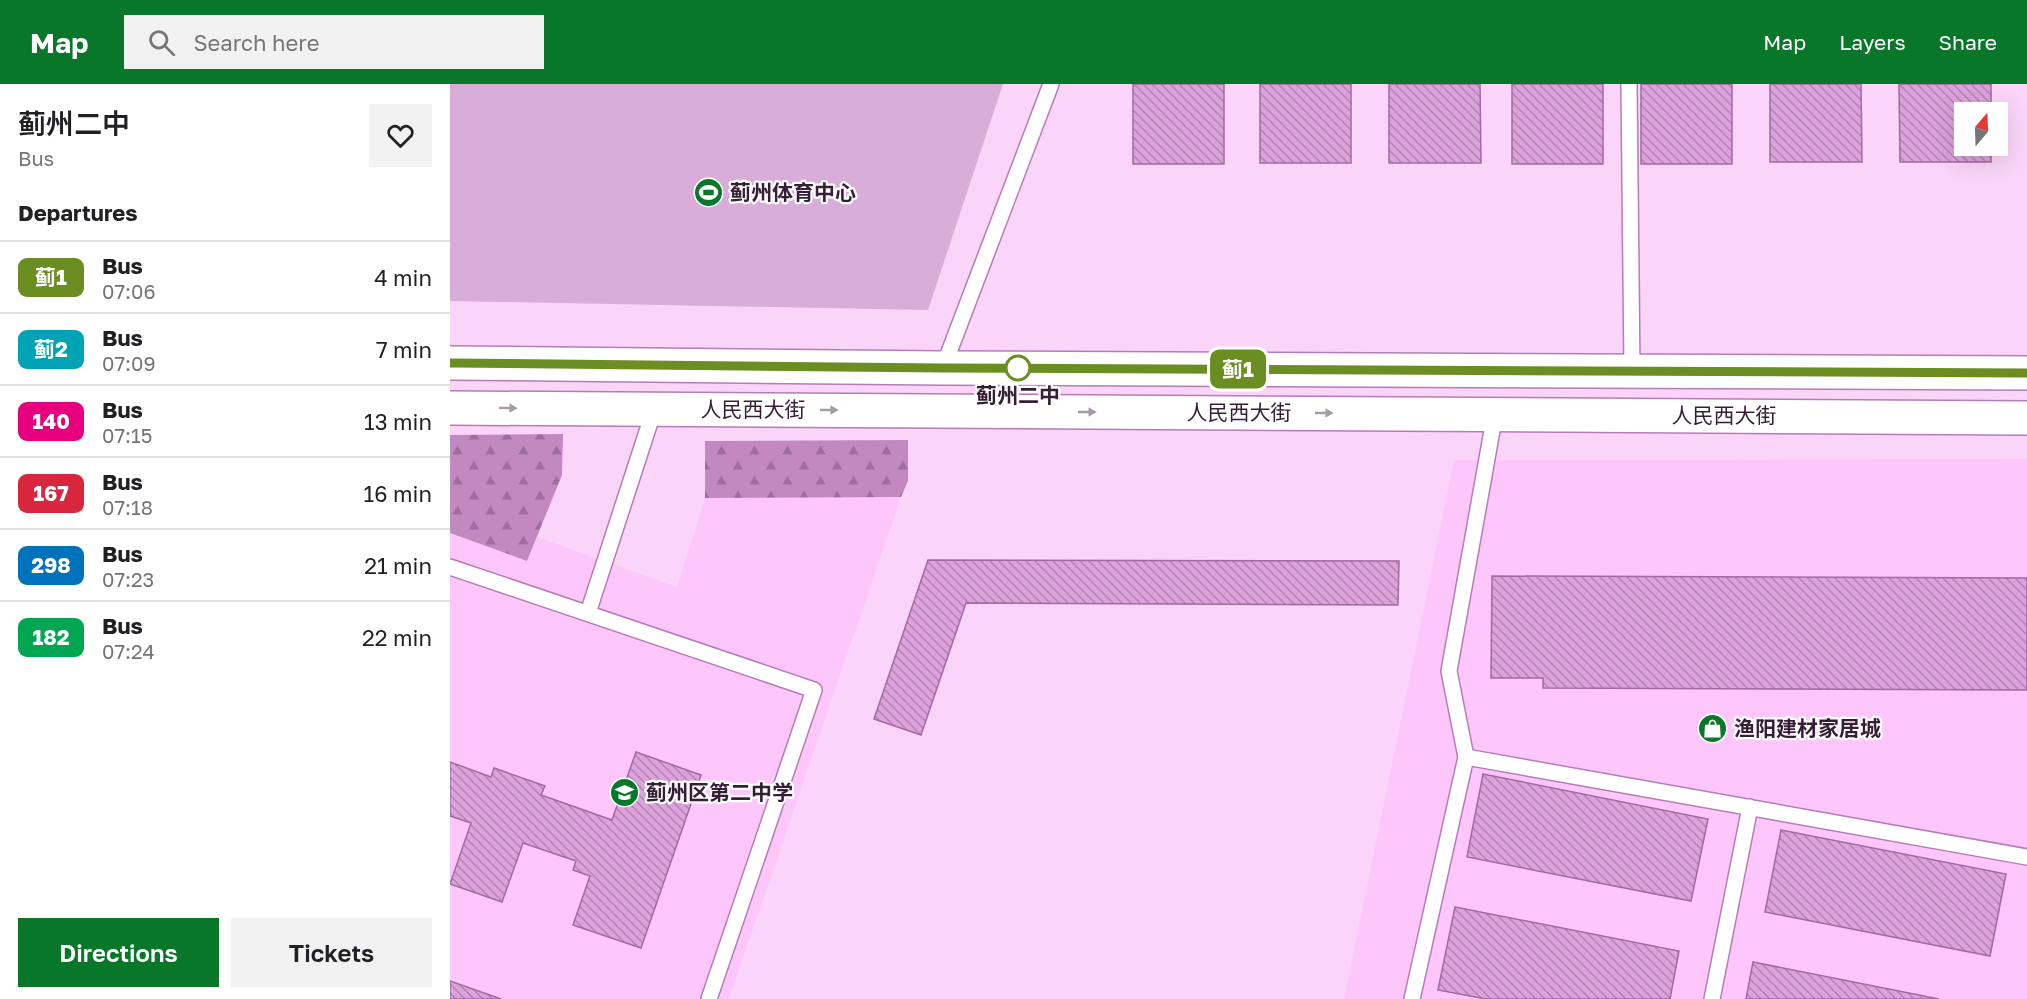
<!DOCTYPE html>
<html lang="en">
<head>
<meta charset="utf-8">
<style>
	:root { --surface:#fff; --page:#f2f2f2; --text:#202124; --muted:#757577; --line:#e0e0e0; --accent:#09772a }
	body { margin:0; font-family:"Golos Text","Noto Sans SC",sans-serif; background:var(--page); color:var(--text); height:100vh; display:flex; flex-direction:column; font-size:22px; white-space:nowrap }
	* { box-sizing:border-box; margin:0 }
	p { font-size:20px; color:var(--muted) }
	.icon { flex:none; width:33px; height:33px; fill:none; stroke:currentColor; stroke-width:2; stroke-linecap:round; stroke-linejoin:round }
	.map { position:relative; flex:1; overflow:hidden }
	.side { display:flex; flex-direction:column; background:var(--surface); width:450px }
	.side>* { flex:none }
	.badge { padding:0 12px; border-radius:9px; font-size:21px; line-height:39px }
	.needle { width:39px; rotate:19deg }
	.fabs { position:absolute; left:1504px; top:18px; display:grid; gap:12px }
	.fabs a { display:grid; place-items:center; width:54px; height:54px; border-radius:0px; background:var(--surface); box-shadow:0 6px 24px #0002; font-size:30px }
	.map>.badge { position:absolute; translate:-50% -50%; box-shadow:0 0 0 3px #fff }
	h2 { padding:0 18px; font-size:22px; line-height:54px }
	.round { display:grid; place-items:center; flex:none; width:63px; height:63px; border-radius:0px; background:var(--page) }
	.overview { display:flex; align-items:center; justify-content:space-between; height:102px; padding:0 18px }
	h1 { font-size:28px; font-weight:600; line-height:45px }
	.button { display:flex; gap:12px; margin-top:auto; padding:12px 18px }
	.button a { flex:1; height:69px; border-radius:0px; background:var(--accent); color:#fff; font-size:24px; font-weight:600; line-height:69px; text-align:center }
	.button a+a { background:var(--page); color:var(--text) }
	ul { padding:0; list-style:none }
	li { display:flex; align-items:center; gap:18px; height:72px; padding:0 18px; border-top:2px solid var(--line) }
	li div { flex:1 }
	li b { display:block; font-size:22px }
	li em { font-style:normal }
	li .badge { min-width:66px; font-weight:700; text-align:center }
	header { display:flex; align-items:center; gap:36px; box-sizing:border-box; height:84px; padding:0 30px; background:var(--accent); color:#fff }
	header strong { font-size:28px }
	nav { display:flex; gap:33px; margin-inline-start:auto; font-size:21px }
	.search { width:420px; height:54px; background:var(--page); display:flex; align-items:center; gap:15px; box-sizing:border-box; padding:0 21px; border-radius:0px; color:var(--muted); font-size:22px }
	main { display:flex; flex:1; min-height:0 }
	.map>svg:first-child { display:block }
	.built { fill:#fdc7fc }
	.forest { fill:url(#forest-firs) }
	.park { fill:#d8add7 }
	.building { fill:url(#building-back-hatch); stroke:#a269a2; stroke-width:1.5 }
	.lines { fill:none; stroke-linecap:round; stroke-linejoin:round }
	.service-casing { stroke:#b67cb6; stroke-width:18 }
	.primary-casing { stroke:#b67cb6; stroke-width:36 }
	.service { stroke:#fff; stroke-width:15 }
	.primary { stroke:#fff; stroke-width:33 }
	.oneway { fill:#a59aa5 }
	.line-casing { stroke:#fff; stroke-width:14 }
	.line { stroke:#6b8e23; stroke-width:9 }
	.stop-dot { fill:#fff; stroke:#6b8e23; stroke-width:3 }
	.labels { text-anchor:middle; stroke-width:4.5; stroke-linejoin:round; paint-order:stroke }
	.poi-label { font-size:21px; font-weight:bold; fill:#361f36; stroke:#fff; text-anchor:start }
	.stop-label { font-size:21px; font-weight:bold; fill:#361f36; stroke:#fff }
	.street-label { font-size:21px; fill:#361f36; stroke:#fff }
</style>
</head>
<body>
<header>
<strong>Map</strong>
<div class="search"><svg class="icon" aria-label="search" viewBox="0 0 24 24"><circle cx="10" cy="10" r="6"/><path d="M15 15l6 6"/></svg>Search here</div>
<nav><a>Map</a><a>Layers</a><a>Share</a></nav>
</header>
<main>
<section class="side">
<div class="overview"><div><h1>蓟州二中</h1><p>Bus</p></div><a class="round"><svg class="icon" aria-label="heart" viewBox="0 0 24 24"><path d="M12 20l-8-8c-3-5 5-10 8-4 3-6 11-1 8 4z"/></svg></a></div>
<h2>Departures</h2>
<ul>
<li><span class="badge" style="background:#6b8e23;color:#fff">蓟1</span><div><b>Bus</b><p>07:06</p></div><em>4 min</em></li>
<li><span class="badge" style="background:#00a3b4;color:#fff">蓟2</span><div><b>Bus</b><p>07:09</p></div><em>7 min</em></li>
<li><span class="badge" style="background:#e6007e;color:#fff">140</span><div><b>Bus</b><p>07:15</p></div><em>13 min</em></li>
<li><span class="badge" style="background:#d7263d;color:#fff">167</span><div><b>Bus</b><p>07:18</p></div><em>16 min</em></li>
<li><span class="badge" style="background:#0072bc;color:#fff">298</span><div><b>Bus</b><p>07:23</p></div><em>21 min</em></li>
<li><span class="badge" style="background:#00a651;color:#fff">182</span><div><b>Bus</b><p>07:24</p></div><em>22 min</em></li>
</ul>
<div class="button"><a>Directions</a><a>Tickets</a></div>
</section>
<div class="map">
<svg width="1577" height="915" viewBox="0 0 1577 915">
	<defs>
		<pattern id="forest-firs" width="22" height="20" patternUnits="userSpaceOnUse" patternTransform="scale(1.5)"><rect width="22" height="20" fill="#c289c1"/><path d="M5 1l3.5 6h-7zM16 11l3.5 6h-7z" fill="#9e6f9e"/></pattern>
		<pattern id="building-back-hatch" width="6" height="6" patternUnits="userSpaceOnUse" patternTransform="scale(1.5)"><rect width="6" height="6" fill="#dca2db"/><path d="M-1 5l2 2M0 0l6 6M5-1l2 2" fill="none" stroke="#b383b2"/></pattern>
	</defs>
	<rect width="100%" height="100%" fill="#fad5f9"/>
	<path class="built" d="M1577,375V915H894L1004,376Z
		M451,413L279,915H0V449L77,477L87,453L227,503L255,414Z"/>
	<path class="forest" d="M113,350L112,391L77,477L0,449V351Z
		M458,356V397L451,413L255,414V357Z"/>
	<path class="park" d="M0,0H553L478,226L0,217Z"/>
	<path class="building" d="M683,0H774V80H683Z
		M810,0H901V79H810Z
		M939,0H1030L1031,79H939Z
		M1062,0H1153V80H1062Z
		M1191,0H1282V80H1191Z
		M1320,0H1411L1412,78H1320Z
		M1449,0H1541V28H1515V62H1541V78H1450Z
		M478,476L949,477L948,521L516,519L471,651L424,635Z
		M1042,492L1577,494V606L1093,604V594H1041Z
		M186,668L251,691L191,864L123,841L140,792L123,786L126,777L73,759L52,818L0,800L21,739L0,732V678L41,693L44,684L95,702L91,711L162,736Z
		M1033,690L1258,735L1241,817L1017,773Z
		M1331,746L1556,790L1540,872L1315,828Z
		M1005,823L1229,867L1220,915H1036L988,906Z
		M1303,878L1489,915H1296Z
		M0,897L51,915H0Z"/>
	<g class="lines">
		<defs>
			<path id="service" d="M1179,0L1182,286
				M493,284L601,0
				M0,483L364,606L259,915
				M138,529L204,326
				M1016,673L1577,773
				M962,915L1016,673L999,587L1045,330
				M1262,915L1300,723"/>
			<path id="primary" d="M0,279L493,284L1577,289
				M0,324L1577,334"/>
		</defs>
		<use href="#service" class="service-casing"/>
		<use href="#primary" class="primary-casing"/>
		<use href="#service" class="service"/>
		<use href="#primary" class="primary"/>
	</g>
	<defs><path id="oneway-solid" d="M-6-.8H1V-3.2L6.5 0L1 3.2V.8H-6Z" transform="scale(1.5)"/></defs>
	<g class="oneway">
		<use href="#oneway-solid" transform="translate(58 324) rotate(1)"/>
		<use href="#oneway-solid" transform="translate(379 326)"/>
		<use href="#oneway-solid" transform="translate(637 328)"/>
		<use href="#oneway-solid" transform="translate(874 329)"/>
	</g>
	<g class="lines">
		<defs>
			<path id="line" d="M0,279L493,284L1577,289"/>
		</defs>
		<use href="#line" class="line-casing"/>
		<use href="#line" class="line"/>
	</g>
	<defs>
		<symbol id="stadium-disc" viewBox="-11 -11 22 22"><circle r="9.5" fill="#09772a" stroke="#fff"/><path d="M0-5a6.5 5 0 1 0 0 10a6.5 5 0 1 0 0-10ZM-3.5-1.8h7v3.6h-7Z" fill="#fff"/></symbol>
		<symbol id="shop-disc" viewBox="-11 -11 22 22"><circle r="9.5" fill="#09772a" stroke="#fff"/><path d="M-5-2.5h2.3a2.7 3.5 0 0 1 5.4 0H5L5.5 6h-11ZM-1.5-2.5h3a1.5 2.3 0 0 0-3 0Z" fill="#fff"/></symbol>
		<symbol id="school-disc" viewBox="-11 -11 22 22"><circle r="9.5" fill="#09772a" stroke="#fff"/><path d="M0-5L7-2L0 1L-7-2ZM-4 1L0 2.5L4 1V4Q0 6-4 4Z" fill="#fff"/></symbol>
	</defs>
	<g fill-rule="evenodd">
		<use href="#stadium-disc" x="242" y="92" width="33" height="33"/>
		<use href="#shop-disc" x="1246" y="628" width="33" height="33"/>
		<use href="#school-disc" x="158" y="692" width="33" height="33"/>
	</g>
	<circle class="stop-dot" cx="568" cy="284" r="12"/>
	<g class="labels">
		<g class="poi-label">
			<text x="280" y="116">蓟州体育中心</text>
			<text x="1284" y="652">渔阳建材家居城</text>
			<text x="196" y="716">蓟州区第二中学</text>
		</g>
		<g class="stop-label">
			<text x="568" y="319">蓟州二中</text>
		</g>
		<g class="street-label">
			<text x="303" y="333">人民西大街</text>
			<text x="789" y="336">人民西大街</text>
			<text x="1274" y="339">人民西大街</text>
		</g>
	</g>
</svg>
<div class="fabs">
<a><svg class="needle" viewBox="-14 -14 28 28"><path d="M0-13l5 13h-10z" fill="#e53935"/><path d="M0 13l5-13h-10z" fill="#757577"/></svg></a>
</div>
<b class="badge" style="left:788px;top:285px;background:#6b8e23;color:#fff">蓟1</b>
</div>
</main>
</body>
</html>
